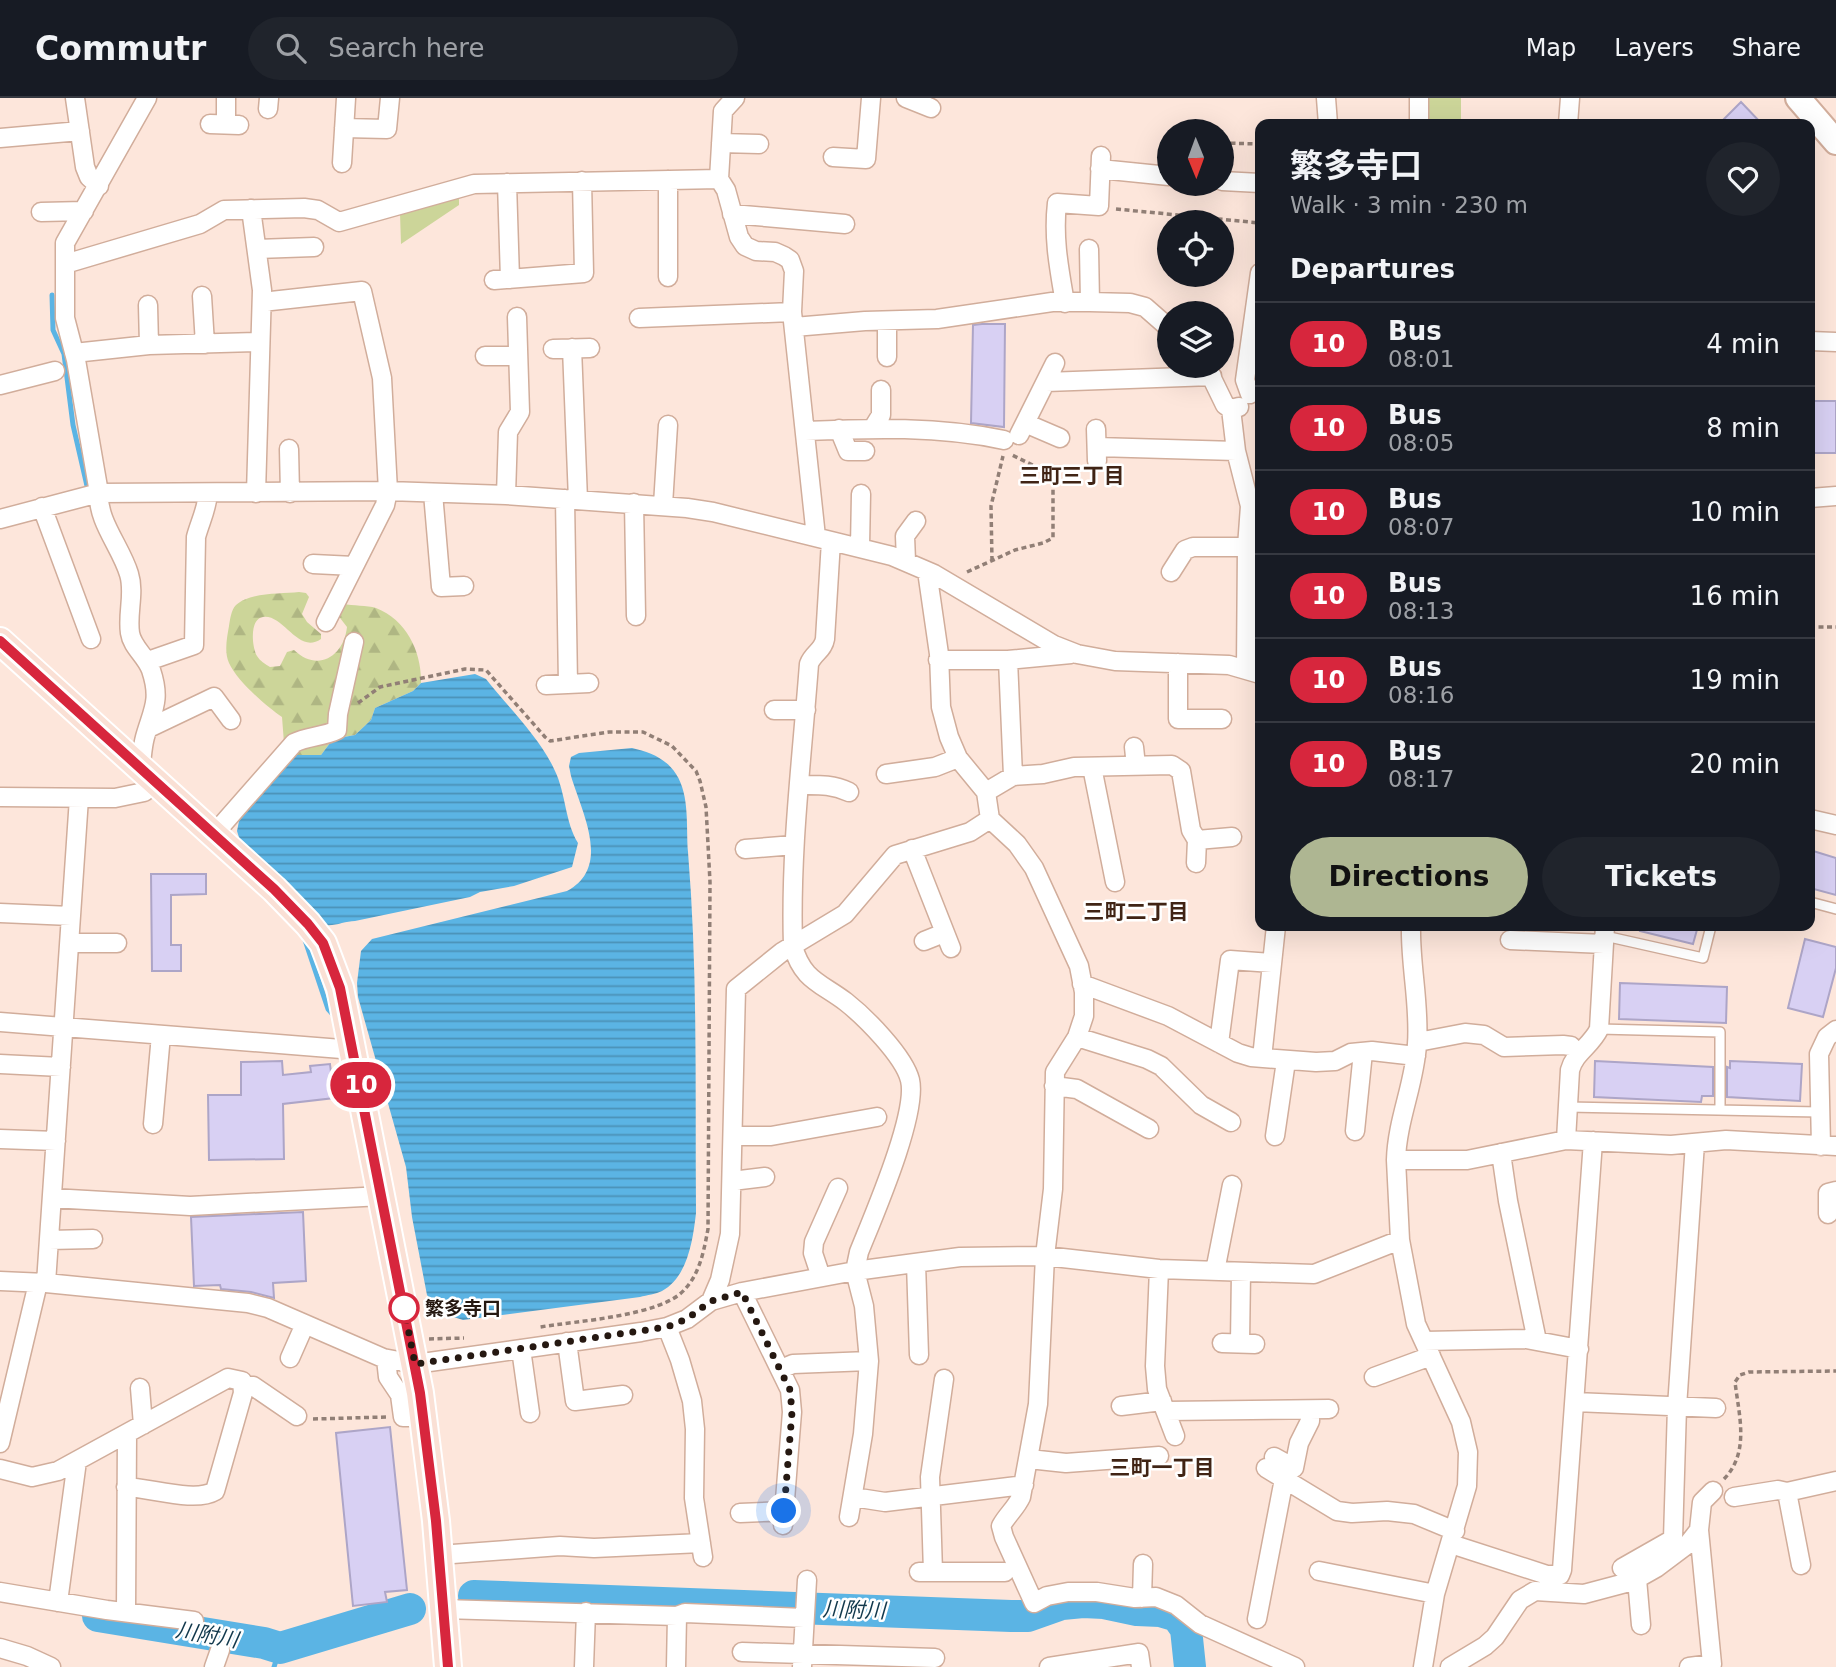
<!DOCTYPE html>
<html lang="en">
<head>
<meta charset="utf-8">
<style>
	:root { --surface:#171b24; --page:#20242c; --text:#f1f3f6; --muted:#9ea1a6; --line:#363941; --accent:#aeb692 }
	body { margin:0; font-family:"DejaVu Sans","Noto Sans JP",sans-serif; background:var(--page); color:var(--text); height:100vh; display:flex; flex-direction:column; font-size:26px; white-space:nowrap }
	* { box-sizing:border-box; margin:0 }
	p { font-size:23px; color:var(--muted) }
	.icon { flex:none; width:38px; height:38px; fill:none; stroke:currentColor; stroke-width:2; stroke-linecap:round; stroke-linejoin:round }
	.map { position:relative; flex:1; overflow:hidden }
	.drawer { position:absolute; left:1255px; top:21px; width:560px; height:812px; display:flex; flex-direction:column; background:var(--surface); border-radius:14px; box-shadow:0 7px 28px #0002 }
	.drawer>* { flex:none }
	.badge { padding:0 14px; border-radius:23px; font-size:24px; line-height:46px }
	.needle { width:46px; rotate:179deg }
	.tools { position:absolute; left:1157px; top:21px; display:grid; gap:14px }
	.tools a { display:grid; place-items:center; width:77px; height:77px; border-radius:50%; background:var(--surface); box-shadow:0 7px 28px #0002; font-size:35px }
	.you { position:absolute; width:35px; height:35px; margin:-18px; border:5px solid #fff; border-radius:50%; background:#1a73e8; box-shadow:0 0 0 10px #1a73e833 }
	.map>.badge { position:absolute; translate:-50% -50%; box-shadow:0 0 0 4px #fff }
	h2 { padding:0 35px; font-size:26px; line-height:63px }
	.round { display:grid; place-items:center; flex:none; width:74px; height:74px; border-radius:37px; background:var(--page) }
	.summary { display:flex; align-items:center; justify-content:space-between; height:119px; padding:0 35px }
	h1 { font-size:33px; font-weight:700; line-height:52px }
	.action { display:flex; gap:14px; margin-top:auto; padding:14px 35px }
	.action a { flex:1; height:80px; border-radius:42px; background:var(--accent); color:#111; font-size:28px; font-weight:700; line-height:80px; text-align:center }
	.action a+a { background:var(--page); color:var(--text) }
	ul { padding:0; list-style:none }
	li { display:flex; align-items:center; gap:21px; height:84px; padding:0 35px; border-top:2px solid var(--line) }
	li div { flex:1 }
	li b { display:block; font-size:26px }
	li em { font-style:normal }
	li .badge { min-width:77px; font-weight:700; text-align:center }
	header { display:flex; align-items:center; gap:42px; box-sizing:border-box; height:98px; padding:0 35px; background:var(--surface); border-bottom:2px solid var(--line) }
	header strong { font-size:33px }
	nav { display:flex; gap:38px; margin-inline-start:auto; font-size:24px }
	.search { width:490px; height:63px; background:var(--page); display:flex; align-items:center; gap:18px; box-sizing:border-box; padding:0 24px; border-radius:38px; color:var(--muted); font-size:26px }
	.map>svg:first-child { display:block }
	.forest { fill:url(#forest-firs) }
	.park { fill:#ccd599 }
	.water { fill:url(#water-rules) }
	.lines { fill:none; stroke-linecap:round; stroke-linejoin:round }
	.stream { stroke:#5bb4e4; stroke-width:5 }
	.river { stroke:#5bb4e4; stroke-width:32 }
	.building { fill:#d8d0f3; stroke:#ada5c7; stroke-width:2 }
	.lane-casing { stroke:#d1ad9b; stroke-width:12 }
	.street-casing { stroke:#d1ad9b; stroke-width:21 }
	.secondary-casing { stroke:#d1ad9b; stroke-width:28 }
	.primary-casing { stroke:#fff; stroke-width:30 }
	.path { stroke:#917f76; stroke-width:3.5; stroke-dasharray:5 3.5; stroke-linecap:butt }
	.lane { stroke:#fff; stroke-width:9 }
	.street { stroke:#fff; stroke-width:18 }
	.secondary { stroke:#fff; stroke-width:24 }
	.primary { stroke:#fae0d5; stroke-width:26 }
	.line-casing { stroke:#fff; stroke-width:16 }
	.line { stroke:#d7263d; stroke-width:10 }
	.walk { stroke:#251811; stroke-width:7; stroke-dasharray:0 12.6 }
	.stop-dot { fill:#fff; stroke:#d7263d; stroke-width:3.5 }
	.labels { text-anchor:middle; stroke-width:5; stroke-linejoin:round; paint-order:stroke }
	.stop-label { font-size:19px; font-weight:bold; fill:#251811; stroke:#fff; text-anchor:start }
	.neighbourhood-label { font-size:21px; font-weight:bold; fill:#402415; stroke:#fff }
	.water-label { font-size:21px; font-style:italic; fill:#11384c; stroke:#fff }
</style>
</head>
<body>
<header>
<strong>Commutr</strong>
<div class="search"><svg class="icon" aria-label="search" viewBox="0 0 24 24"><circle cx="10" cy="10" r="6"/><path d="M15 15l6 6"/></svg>Search here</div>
<nav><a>Map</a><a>Layers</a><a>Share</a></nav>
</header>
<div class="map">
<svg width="1836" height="1569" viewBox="0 0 1836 1569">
	<defs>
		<pattern id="forest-firs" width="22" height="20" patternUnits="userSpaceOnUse" patternTransform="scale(1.75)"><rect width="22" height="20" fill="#ccd599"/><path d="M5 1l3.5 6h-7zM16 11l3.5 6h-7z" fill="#afb683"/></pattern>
		<pattern id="water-rules" width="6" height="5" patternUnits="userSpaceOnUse" patternTransform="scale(1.75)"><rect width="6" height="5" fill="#5bb4e4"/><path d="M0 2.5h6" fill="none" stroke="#4b91b7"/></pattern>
	</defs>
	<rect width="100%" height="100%" fill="#fde6db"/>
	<path class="forest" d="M299,494L306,495L309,499L302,516L307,524L321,536V541C298,557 284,516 263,519C249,521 252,550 257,558C260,563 265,566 270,569L280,568L287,554L294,552C318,575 344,558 347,529L337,516L343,506C353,508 367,507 376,510C407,522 422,555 421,585L413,593L375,610L371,622L355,637L333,641L321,657H289L284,645L282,619C267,609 237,583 229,565C224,554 227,539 229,528C230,522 231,512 236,507C250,494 281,496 299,494Z"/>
	<path class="park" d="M1425,0H1461V26H1425Z
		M459,100V107L401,146L400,115Z"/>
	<path class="water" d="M475,576L486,581C508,609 541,641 555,673C566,696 565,724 578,745L572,769L514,788L480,794L470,799L355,823C344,823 332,830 322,826L241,746L237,733L240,718L289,657H321L333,641L355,637L371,622L375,610L413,593L421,585Z
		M632,650C649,654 666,660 676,676C690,697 686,730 688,754C698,874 695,995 696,1115C693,1141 688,1179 662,1193C656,1196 647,1197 640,1199L463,1222L441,1215L427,1197L412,1119L406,1069L358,899L357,885L361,853L372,841L567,793C612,769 582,715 571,678L569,668L571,659L579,655Z"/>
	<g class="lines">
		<path class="stream" d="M52,197L53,232L64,256L73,327L87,388
			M304,839L328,911L336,920
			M274,1569L280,1550"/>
		<path class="river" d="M474,1498L1011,1518H1028L1062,1506L1083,1504L1104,1505L1137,1512L1160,1513L1177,1518L1186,1531L1190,1569
			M98,1518L264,1545L280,1550L410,1511"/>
	</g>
	<path class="building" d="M1741,4L1762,26H1719Z
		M982,226H1005L1004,329L971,325L973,227Z
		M1812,303H1836V355H1813Z
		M1810,752L1836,760V797L1810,790Z
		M151,776H206V796L171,797V847H181V873H152Z
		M1641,828H1698L1693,846L1640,833Z
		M1805,841L1836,849V870L1823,919L1788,910Z
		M1620,885L1727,889L1726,925L1619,921Z
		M282,963L283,977L311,974L310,968L330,966L334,1000L283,1006L284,1061L209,1062L208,997H241V964Z
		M1595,963L1713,969V998H1702L1701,1004L1594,999Z
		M1730,963L1802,966L1800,1003L1727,999V969L1730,970Z
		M303,1114L306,1183L273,1185L274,1200L251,1194L221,1191L220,1187L194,1188L191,1119Z
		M390,1329L407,1492L385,1494L387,1504L353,1508L336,1335Z"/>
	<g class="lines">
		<defs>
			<path id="lane" d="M1810,804L1836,811
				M1605,838L1703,860L1711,828
				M1599,931L1720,934V1012
				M1568,1009L1820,1014"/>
			<path id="street" d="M75,0L85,69L89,79L99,88
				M226,0V26
				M735,0L723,13L719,81L726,92L739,139L745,148L756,153L775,154L784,158L790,162L794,173L792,214L816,439
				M906,0L931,10
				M1326,0L1328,26
				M268,11L269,0
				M210,26L239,27
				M1419,26V0
				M1568,26L1570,0
				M344,30L387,31L390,0
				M0,40L80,33
				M721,45L759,46
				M833,59L866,61L871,0
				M342,65L346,0
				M1100,71L1169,78
				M668,82V179
				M1222,83L1260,85
				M507,85L510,181
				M251,111L262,192L256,395
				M41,114L84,113
				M732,116L845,126
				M257,151L314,149
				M1089,151L1090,204
				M65,166L200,126L224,112L304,110L318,112L339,124L474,86L719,81
				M494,182L584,175L582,83
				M202,198L205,246
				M262,204L362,193L382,280L388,393L385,407L326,524
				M1065,205C1059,170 1053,140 1057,105L1099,108L1101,58
				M148,207L149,247
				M639,220L792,214
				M887,223V259
				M794,229L865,223L937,221L1052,204H1090L1130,205L1145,209L1169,230
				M1810,243L1836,244
				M572,250L578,402
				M553,251L590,250
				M74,255L149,247L260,244
				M485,258H518
				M1206,268L1225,307L1231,311L1239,309
				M1046,284L1212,278
				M0,287L55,273
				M1250,296L1245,282L1260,175
				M1231,311L1236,353L1250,408L1247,449L1246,570
				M1025,325L1060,340
				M873,330L881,317V292
				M839,331L848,353H865
				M1096,331L1097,363
				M805,333C871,330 939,328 1004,342
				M1019,337L1055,265
				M1097,349L1236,353
				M289,351L290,395
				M433,395L441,489L464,488
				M506,397L508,334L520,314L517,219
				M1810,400L1836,398
				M565,401L568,586
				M634,405L636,518
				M663,407L668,327
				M42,409L91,541
				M0,421L99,395L388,393L506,397L687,410L713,414L892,458L934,476L1054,547L1077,556L1115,563L1229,567L1260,576
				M831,443L825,541C823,553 813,555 809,566C802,660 790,753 793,848C802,882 821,885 846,904C865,919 904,958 910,982C918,1016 873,1119 859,1154L855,1173L864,1208L869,1263L863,1336L849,1419
				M860,449L861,396
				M906,463L905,438L916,423
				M313,466L354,468
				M927,473L939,556L941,609L949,639L958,660L986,694L990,721L1017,746L1034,770L1079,868L1084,894V918L1077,939L1055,974L1053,1091L1045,1158L1038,1306L1021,1399C1016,1410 1007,1417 1001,1428L1004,1439L1034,1505L1047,1498L1068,1494H1097L1135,1500L1156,1499L1176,1507L1200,1526L1295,1569
				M1171,474L1185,452L1193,449H1247
				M938,562H1008L1071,556
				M1008,562L1013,678
				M148,563L194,547L196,439C200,424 207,411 208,395
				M1178,565V621H1222
				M546,587L589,585
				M774,612H806
				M149,630L214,599L231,622
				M1134,649L1136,668
				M1092,669L1115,784
				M140,672C142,661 142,650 145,639C153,611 161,602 151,572C146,558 132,549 130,535C127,515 135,495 129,476C121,449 97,423 99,395L76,262L65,220V145L147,0
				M886,676L935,669L958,660
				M800,687C818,687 832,686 849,694
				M986,694L1013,678L1043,676L1074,669L1172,667L1181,673L1191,732L1197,742L1196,765
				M0,699L115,700L144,694L155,686
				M1810,721L1836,727
				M214,736L294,645C307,638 323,639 337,632L338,616L354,544
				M1197,742L1232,739
				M745,751L794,747
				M912,751L951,850
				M0,815L71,818
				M1510,842L1604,846
				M924,843L944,835
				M70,845H117
				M1082,886L1168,918L1238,955L1251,959L1316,964L1335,963L1351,955L1372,953L1416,958
				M0,924L354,952
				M1077,939L1147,961L1161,968L1201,1007L1231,1024
				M1418,944L1465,935L1484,937L1504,949L1563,947L1571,948L1578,955
				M1219,945L1230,862L1272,865
				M1262,960L1276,828
				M0,966L61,969
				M1054,988L1077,991L1149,1031
				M153,1026L161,937
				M1355,1033L1363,954
				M733,1038H771L877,1019
				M1275,1038L1286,963
				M0,1041L56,1043
				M1566,1042L1570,972C1575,954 1591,948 1599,931L1605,828
				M1821,1048L1819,956L1827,939L1836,932
				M1501,1055L1508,1103L1537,1243
				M1396,1062C1397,1022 1415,985 1417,946C1420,907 1410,867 1411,828
				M732,1083L765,1079
				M52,1100L190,1108L382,1098
				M1828,1116V1095L1836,1093
				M49,1142L93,1141
				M916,1165L919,1257
				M1159,1171L1155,1268L1157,1291L1175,1338
				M1215,1173L1232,1087
				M821,1179L813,1155L814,1144L838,1090
				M0,1183L46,1185L248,1205L268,1210L383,1260L415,1266L641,1234L667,1229L687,1221L711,1203L742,1194L855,1173L960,1159L1045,1158L1159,1171L1314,1176L1400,1142
				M46,1185L79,700
				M742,1194L790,1292L792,1314L783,1427
				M711,1203L720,1182L730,1136L736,891L782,854L845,816L895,757L970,734L990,721
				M667,1229L680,1262L692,1303L695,1331L694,1400L703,1459
				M1424,1243L1526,1241L1579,1251
				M567,1244L575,1303L623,1297
				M1222,1245L1255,1246
				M1240,1245L1241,1174
				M521,1251L530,1315
				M290,1260L305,1226
				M386,1261L388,1279L400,1297L403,1319H423
				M781,1271L793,1266L869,1263
				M1374,1279L1431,1258
				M244,1287L253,1288L297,1318
				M140,1290L143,1327
				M1575,1304L1716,1310
				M1121,1308L1162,1303
				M1166,1313L1329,1311
				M0,1345L38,1185
				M1274,1359L1294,1370L1299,1345L1310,1323V1312
				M1029,1361L1066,1365L1159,1358
				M1266,1370L1337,1413L1352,1415L1387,1413L1414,1416L1455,1433
				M0,1371L32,1379L58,1373L228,1280L242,1283L243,1295L215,1393C195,1405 151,1390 126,1389
				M853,1399L885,1404L1024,1387
				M1734,1399L1778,1392L1787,1394
				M740,1415L784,1413
				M1451,1446L1547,1477H1560L1562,1472L1593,1043
				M439,1457L560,1448L594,1450L701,1445
				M1801,1467L1787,1394L1836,1383
				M1622,1470L1673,1441L1677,1309L1695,1045
				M1319,1473L1435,1496
				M919,1474H1005
				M933,1474L930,1379L944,1281
				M1637,1481L1641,1527
				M0,1494L107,1512L194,1523
				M1142,1500L1143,1466
				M58,1504L77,1363
				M443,1511L677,1518L676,1569
				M126,1514L127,1336
				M677,1518L685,1515L804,1520
				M1257,1521L1284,1381
				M0,1550L27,1558L51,1569
				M742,1554L935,1560
				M214,1569L220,1552
				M584,1569L586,1514
				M802,1569L807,1482
				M1049,1569L1139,1555L1141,1569
				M1423,1569L1435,1496L1467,1388L1468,1354L1461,1324L1416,1226L1400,1142L1396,1062H1467L1566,1042L1671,1047L1726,1042L1836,1048
				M1450,1569L1485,1548L1495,1539L1520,1502L1535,1493L1584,1496L1633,1483L1656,1470L1688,1446L1699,1432L1702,1404L1713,1393
				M1689,1569L1712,1566L1699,1432"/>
			<path id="secondary" d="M1798,0L1836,44"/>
			<path id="primary" d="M0,543L274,791L308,826L323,845L340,890L420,1295L436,1423L448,1569"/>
		</defs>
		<use href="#lane" class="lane-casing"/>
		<use href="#street" class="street-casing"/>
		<use href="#secondary" class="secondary-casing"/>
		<use href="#primary" class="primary-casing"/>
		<path class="path" d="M1222,45L1260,46
			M1116,111L1260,125
			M992,463L991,408L1003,358
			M967,474L1015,452L1043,445L1053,440V377L1012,357
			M1810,529H1836
			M358,605L380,589L465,571L486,572L545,639L550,643L609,634H643L672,648L696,673L700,683L706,709L710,784L708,1131C704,1152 700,1175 685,1191C663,1218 576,1223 540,1229
			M429,1241L464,1240
			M313,1321L386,1319
			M1724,1381C1750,1354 1739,1318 1735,1284L1740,1277L1749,1274L1836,1273"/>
		<use href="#lane" class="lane"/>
		<use href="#street" class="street"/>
		<use href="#secondary" class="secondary"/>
		<use href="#primary" class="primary"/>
	</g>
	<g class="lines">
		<defs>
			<path id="line" d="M0,543L274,791L308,826L323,845L340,890L420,1295L436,1423L448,1569"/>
		</defs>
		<use href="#line" class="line-casing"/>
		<use href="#line" class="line"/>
		<path class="walk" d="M404,1210L415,1266L667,1229L687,1221L711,1203L742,1194L790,1292L792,1314L784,1413"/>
	</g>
	<circle class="stop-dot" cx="404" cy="1210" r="14"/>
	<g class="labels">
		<g class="stop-label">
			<text x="425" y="1217">繁多寺口</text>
		</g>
		<g class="neighbourhood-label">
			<text x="1072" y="385">三町三丁目</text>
			<text x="1136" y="821">三町二丁目</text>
			<text x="1162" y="1377">三町一丁目</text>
		</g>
		<g class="water-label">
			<text transform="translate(854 1512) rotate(2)" y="7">川附川</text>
			<text transform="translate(207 1537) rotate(10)" y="7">川附川</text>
		</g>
	</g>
</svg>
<div class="tools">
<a><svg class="needle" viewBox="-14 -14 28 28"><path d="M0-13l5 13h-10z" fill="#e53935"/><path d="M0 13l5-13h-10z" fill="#9ea1a6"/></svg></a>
<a><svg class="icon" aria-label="locate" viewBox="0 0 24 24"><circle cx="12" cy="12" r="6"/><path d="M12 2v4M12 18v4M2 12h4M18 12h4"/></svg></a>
<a><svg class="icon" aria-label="layers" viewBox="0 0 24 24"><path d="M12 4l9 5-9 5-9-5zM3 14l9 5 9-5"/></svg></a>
</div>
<div class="you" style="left:784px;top:1413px"></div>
<b class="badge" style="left:361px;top:987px;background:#d7263d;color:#fff">10</b>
<section class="drawer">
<div class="summary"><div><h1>繁多寺口</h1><p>Walk · 3 min · 230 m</p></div><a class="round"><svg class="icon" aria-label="heart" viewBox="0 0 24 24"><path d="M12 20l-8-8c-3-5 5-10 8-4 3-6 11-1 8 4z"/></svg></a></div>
<h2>Departures</h2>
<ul>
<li><span class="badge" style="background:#d7263d;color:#fff">10</span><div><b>Bus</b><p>08:01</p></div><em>4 min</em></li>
<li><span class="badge" style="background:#d7263d;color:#fff">10</span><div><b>Bus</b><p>08:05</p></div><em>8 min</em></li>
<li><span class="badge" style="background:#d7263d;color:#fff">10</span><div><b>Bus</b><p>08:07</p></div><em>10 min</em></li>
<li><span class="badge" style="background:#d7263d;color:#fff">10</span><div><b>Bus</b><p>08:13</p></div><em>16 min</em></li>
<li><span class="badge" style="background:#d7263d;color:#fff">10</span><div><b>Bus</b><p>08:16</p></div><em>19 min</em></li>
<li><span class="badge" style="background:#d7263d;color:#fff">10</span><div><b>Bus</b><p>08:17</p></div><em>20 min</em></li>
</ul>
<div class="action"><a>Directions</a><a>Tickets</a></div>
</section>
</div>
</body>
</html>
